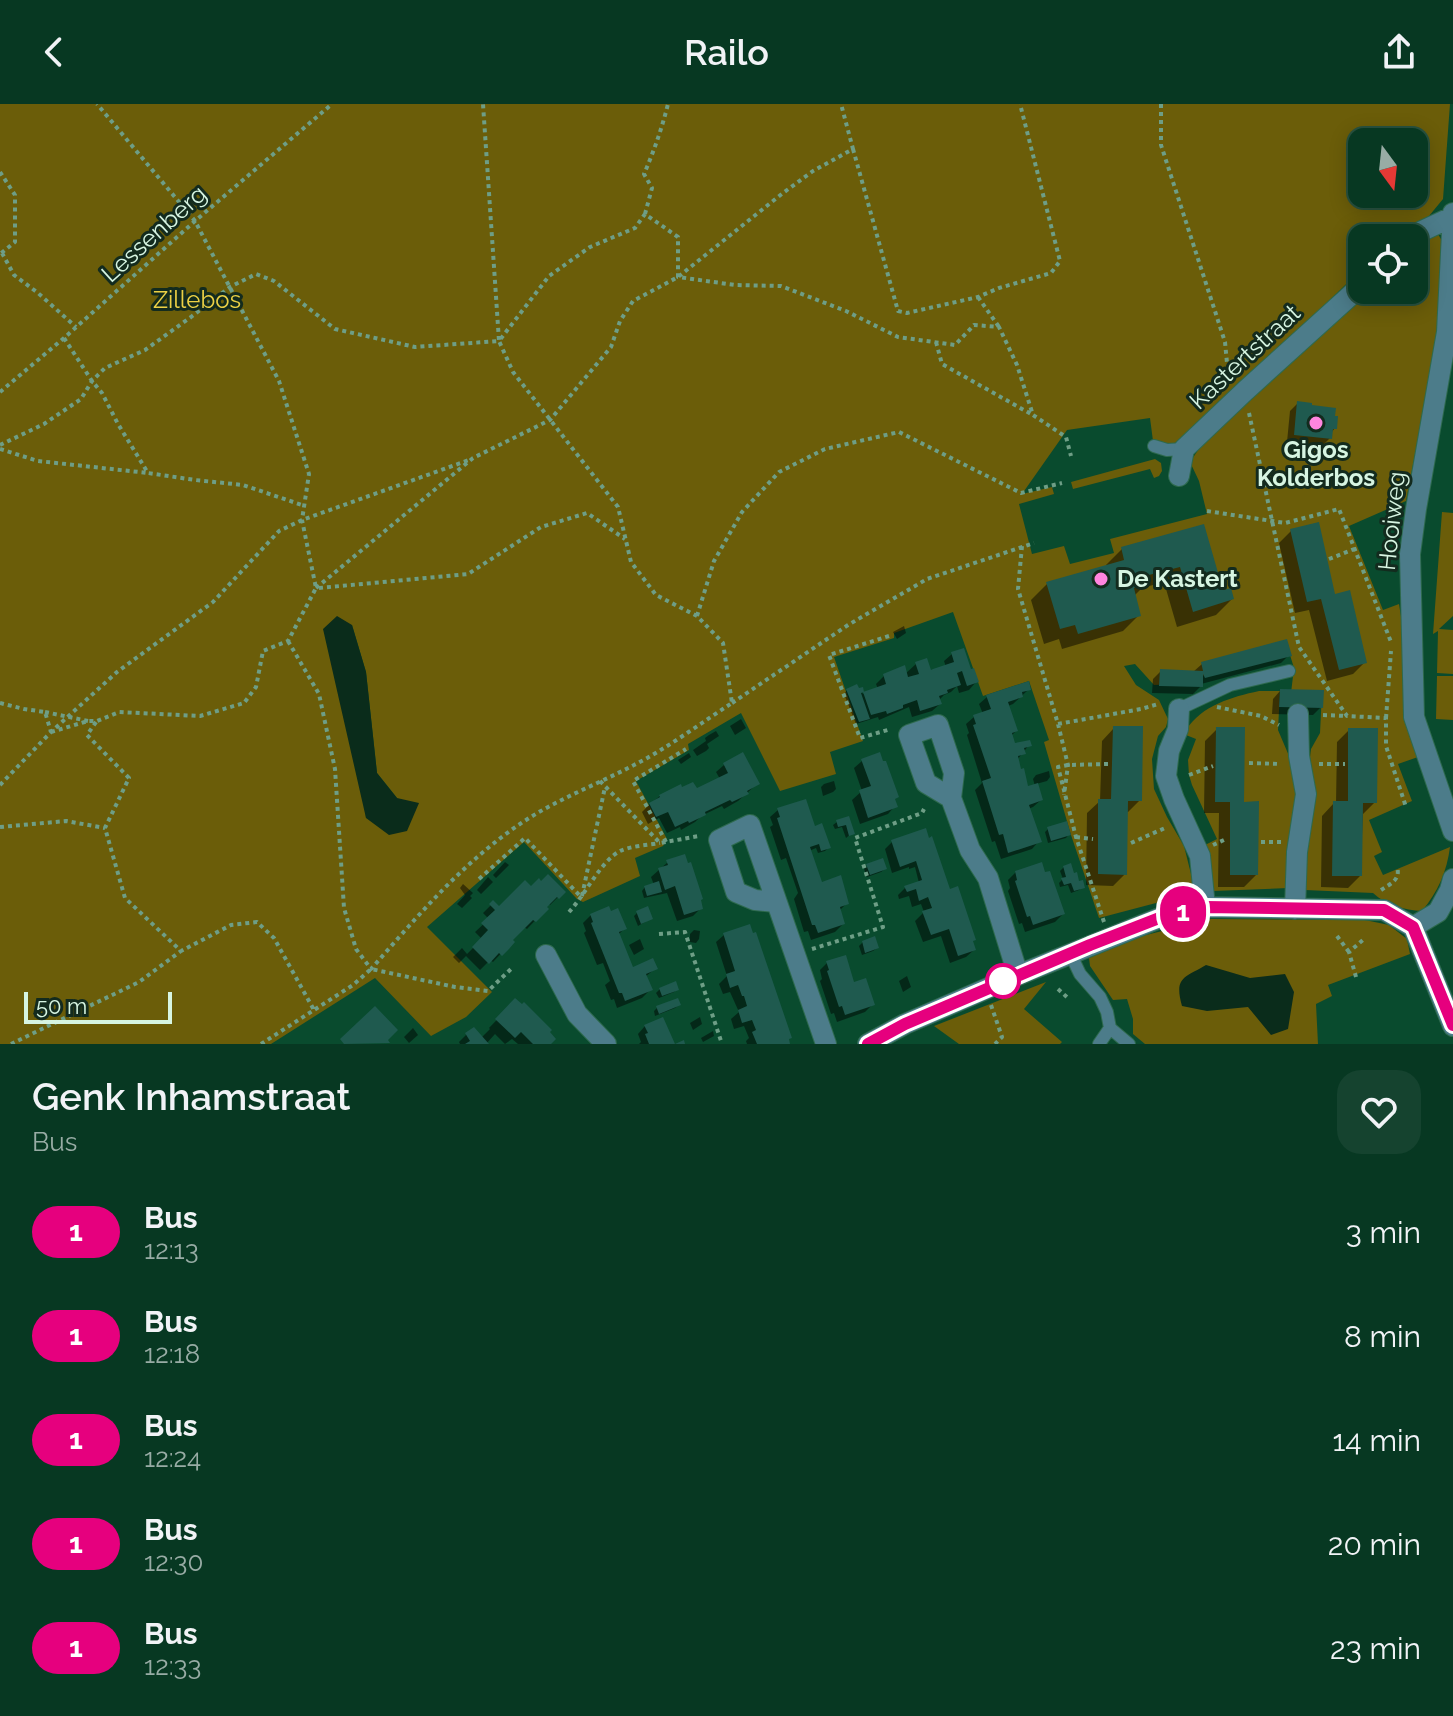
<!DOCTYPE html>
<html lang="en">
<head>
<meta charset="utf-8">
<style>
	:root { --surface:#073822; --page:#15432f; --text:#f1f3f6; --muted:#98aca5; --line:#285240 }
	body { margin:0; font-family:Raleway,sans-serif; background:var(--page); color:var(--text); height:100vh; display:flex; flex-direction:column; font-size:30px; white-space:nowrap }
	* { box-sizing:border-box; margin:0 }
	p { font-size:26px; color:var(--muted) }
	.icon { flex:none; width:44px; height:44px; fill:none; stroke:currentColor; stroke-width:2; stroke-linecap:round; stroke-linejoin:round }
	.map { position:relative; height:940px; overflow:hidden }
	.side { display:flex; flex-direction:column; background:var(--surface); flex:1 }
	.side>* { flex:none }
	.badge { padding:0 16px; border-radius:26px; font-size:28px; line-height:52px }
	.needle { width:52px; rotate:165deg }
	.controls { position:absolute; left:1348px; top:24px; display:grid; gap:16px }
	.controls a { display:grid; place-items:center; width:80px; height:80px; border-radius:16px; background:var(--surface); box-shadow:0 4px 20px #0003,0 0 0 2px var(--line); font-size:40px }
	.scale { position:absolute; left:24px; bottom:20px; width:148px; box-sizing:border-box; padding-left:8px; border:4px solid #d7f5e2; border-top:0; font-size:22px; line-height:28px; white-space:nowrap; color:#d7f5e2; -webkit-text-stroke:6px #132b1e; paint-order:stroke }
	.map>.badge { position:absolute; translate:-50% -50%; box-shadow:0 0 0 4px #fff }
	.round { display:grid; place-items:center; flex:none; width:84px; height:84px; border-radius:24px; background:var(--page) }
	.head { display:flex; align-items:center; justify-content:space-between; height:136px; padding:0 32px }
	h1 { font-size:38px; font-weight:600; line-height:60px }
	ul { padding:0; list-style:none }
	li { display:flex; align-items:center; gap:24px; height:104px; padding:0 32px }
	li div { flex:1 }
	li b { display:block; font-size:30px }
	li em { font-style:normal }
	li .badge { min-width:88px; font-weight:700; text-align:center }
	header { display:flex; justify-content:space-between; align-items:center; height:104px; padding:0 32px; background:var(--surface); font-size:36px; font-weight:600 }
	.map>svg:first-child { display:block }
	.green { fill:#6b5d09; fill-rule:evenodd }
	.water { fill:#0a2c1b }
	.shadow { fill:#0007 }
	.building { fill:#1f5a4f }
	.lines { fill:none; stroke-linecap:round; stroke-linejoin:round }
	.lane-casing { stroke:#2e6a4e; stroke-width:14 }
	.street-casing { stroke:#2e6a4e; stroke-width:22 }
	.path { stroke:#6e9e86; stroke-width:4; stroke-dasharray:4 4; stroke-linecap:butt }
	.lane { stroke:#4c7c8a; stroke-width:12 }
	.street { stroke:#4c7c8a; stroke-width:20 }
	.path-bridge { stroke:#6e9e86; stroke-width:4; stroke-dasharray:4 4; stroke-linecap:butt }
	.line-casing { stroke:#fff; stroke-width:18 }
	.line { stroke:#e6007e; stroke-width:12 }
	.poi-dot { fill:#ff85df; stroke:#132b1e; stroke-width:3 }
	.stop-dot { fill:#fff; stroke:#e6007e; stroke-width:4 }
	.labels { text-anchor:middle; stroke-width:6; stroke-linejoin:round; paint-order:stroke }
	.street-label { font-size:24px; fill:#d7f5e2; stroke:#132b1e }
	.park-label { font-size:24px; fill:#ecd145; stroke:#132b1e }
	.poi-label { font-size:24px; font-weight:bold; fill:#d7f5e2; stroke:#132b1e }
</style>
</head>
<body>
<header><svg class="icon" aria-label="back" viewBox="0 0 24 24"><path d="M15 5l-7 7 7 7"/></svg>Railo<svg class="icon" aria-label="share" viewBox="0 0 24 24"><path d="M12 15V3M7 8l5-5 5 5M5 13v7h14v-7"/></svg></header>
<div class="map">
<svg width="1453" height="940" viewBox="0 0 1453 940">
	<rect width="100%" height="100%" fill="#094b2e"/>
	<path class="green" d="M0,0H1450L1443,95L1429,112L1397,134H1362V165L1180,339L1169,342L1153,337L1150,314L1067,326L1022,390L1052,383L1054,390L1019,400L1032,450L1064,442L1070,460L1114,449L1110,435L1207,410L1199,377L1190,358L1209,330L1363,186H1414V143L1427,134L1438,130L1442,137L1436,241L1406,397L1349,422L1383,506L1399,500L1402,519L1404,612L1418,653L1398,660L1412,697L1369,716L1382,748L1374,752L1383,771L1450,743C1447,767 1438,788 1422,807C1404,806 1386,801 1373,789L1305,786L1304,738L1314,706L1315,684L1310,653L1311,645L1320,629L1322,588L1291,589L1294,564L1286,538L1211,561L1198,579L1154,581L1135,560L1124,562L1136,581L1159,596L1168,615L1166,623L1158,632L1152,655L1154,685L1167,713L1184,742L1193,778L1194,789L1099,814L1071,731L1044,638L1049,636L1029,577L983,592L953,508L894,529V534L834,553L863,637L830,648L836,670L780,687L741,609L688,640L689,646L636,677L667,735L663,742L635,754L640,772L583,798L577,795L524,738L427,823L492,888L466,913L431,932L375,874L271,940H0ZM1362,38H1414V90H1362ZM352,521L366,568L377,669L397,694L366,714Z
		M1155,355L1161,359L1162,367L1159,372L1154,374L1150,365L1073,385L1071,378Z
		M1442,408L1453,409V512L1439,525L1453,526V570L1437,569L1438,527L1433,530Z
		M1437,572H1453V616L1436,615Z
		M1259,587H1280L1278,626L1295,666L1301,690L1289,784L1213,787L1205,741L1217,735L1192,681L1189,671L1188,656L1196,635L1186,631V626C1202,601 1232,593 1259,587Z
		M1211,815L1365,816L1389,821L1407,835L1410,850L1328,881L1332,892L1316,900L1318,940H1145L1133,930V915L1127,895L1113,896L1090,862L1089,854L1142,832Z
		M1046,878L1024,905L1062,938L1060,940H959L934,922Z"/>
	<path class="water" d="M337,512L352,521L366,568L377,669L397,694L419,699L407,727L389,731L366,714L323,525Z
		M1206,861L1250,874L1285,870L1294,888L1288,925L1271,931L1248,903L1207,907L1182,902C1174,873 1184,874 1206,861Z"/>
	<path class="shadow" d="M1298,299L1335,324L1331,329L1330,334L1322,342L1287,338L1290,307Z
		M1202,422L1221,488L1232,495L1216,511L1177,523L1164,478L1142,484L1134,492L1139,511L1123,527L1062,545L1059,535L1044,540L1031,496L1047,480L1106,463V461L1122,445Z
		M1291,427L1334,493L1365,558L1353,570L1327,577L1309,506L1295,509L1279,439Z
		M904,522L906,529L897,535L893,528Z
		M952,550L976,578L969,586L959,589L957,582L951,588L944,591L939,596L940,600L932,607L912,613L909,603L879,616L878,613L856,620L844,590L847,586H861L863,590L878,585L876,580L884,572L905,570L916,560L930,568L946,563L944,557Z
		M1289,551L1281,559L1201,580V582L1193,590L1152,589L1153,575L1161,567L1193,568L1202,560Z
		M1029,585L1013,600L1008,602L1016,627L1011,632L1014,642L1029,641L1017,656L1026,685L1035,682L1033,675L1036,671L1049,667L1050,673L1047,677L1036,680L1041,696L1033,703L1028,705L1039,737L1032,745L1001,755L995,737L992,738L975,686L982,679L967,631L969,629L966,620L974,613L983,610L979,600L987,593Z
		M1280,587L1321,603L1313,611L1272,610L1273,595Z
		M741,615L746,624L735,631L730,622Z
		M1114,624L1140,696L1128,708H1126L1125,770L1113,782L1086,781L1087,709L1100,697L1102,637Z
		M1217,625L1256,771L1244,783H1218L1219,709H1204L1205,637Z
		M1349,626L1375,698L1363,710L1360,772L1348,784L1321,783L1322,712L1334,699H1336L1337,638Z
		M716,627L719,632L707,640L709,644L706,647L697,652L693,646L706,637L705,634L709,631Z
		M689,649L691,653L681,660L678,656Z
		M862,657L893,696L895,702L888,710L860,720L852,696L862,687L854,664Z
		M724,661L758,679L738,697L724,705L722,702L701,712L695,718L681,726L680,723L667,729L659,714L648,720L642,708L650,700L660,692L696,687L720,675L716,668Z
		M834,677L836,685L833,688L823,692L821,683L824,680Z
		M778,706L814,724L828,744L825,747L818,749L816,744L809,747L819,777L847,799L839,807L843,820L835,828L811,836L808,827L804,828L794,795L798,789L786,754L781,756L770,723L773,721L770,713Z
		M847,714L852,729L846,734L842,723L835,725L833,721L837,718Z
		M1048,725L1069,730L1066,734L1048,739L1045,728Z
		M925,727L974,846L966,853L950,859L941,832L923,838L915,817L924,808L921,800L912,803L909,792L899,795L898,791L905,784L919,779L915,763L909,765V763L892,769L885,745L892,738Z
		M505,758L509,761L496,774L493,771Z
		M668,758L701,804L693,812L677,817L667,789L644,794L642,787L645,783L654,781L651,773Z
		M868,762L885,765L881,768L867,773L864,765Z
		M1064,763L1083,783L1079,786L1071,789L1068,781L1060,783L1059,779L1063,775L1060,767Z
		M1016,768L1063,810L1055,818L1025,828L1022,819L1019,820L1008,787L1010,784L1008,776Z
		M488,773L493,778L481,790L477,786Z
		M463,780L473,789L470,792L472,794L462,804L457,800L465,791L460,784Z
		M531,785L563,788L550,801L548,799L546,805L527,825L524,823L511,836L512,838L493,858L490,856L480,866L466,852L459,859L453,853L462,844L467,850L482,835L475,828L489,815L483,809L493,799L499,805Z
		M637,809L650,815L638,822L634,812Z
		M591,811L624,825L618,831L625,869L656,864L645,873L650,886L642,894L617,904L614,895L611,896L605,881L610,877L603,859L597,861L584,829L586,827L583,819Z
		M694,826L700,827L699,835L696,839L690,838V830Z
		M724,831L787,936L788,940H747L746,937L749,934L744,922L734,925L731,915L739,908L730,888L723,890L719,880L727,872L716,838Z
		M640,835L644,845L634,851L629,841Z
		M863,838L877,844L873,847L862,851L859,842Z
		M828,858L873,900L865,908L837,918L834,909L831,910L820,877L822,875L820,866Z
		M907,872L911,883L903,888L899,877Z
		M660,885H677L674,888L659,894L656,889Z
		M515,897L548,940H518L512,935L505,940L495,930L486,940H460L459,938L467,930L481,934L490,925L489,924Z
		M677,897L679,901L675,904L655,912L654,907L657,904Z
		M700,913L702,920L693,926L690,919Z
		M645,922L672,940H639L641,938L638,930Z
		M413,924L418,931L409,939L404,933Z
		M713,927L714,932L703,938L701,934Z"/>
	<path class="building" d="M1297,297L1312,299V301L1336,304L1335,312H1338L1337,325H1333L1332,335L1294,331Z
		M1319,418L1335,490L1350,486L1367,559L1339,566L1321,495L1307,498L1290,425Z
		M1204,420L1223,486L1231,484L1234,495L1193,508L1180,463L1145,472L1148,481L1134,484L1141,512L1078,530L1075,521L1060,525L1046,478L1124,456L1121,443Z
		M1287,535L1292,552L1205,574L1203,570V583L1159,582L1160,565L1203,567L1201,558Z
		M964,544L971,565L974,564L979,578L967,582L962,567L957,569L961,581L947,586L948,589L939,592L942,600L920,607L917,596L903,601V604L887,610L886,607L871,611L863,588L886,580L883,570L905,561L908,573L919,570L915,558L927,554L931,566L933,565L954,558L951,548Z
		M1029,577L1031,586L1022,588L1023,593L1008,598L1018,627L1012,629L1015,639L1030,636L1032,642L1024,644L1026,650L1018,652L1021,665L1024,664L1028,682L1038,679L1043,696L1029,701L1042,738L1008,749L1003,730L999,731L982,677L991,674L973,621L976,620L973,611L991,605L986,591Z
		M857,580L859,584L863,583L864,588L861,589L870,615L859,618L846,585Z
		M1280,585L1324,586L1323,604L1279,603Z
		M1113,622H1143L1142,697H1128L1127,771L1098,770V695H1111Z
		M1216,623H1245L1244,698L1259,697L1258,771H1230V698H1215Z
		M1348,624H1378L1377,699H1363L1362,772H1332L1333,697H1348Z
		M743,648L760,680L747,687L749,690L732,698L730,696L705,708L706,711L689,719L688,717L675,723L668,708L656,713L649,699L660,693L659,691L681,680L682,683L693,678L697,684L728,669L723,659Z
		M880,648L883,657H886L899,693L895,695L898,703L868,714L859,686L871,682L861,655Z
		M806,695L815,722L822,719L831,744L821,747L819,740L810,743L822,778L841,771L849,800L840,803L845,820L818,829L815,821H812L777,714L780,713L777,704Z
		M849,712L855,730L849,732L846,721L838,723L836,716Z
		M1067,717L1071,731L1051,737L1047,723Z
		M926,724L929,734L932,732L950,785L958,782L976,836L973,837L976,846L958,852L949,825L931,831L922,807L932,804L928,793L919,797L916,785L907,788L904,782L922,776L916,757L900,763L891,736Z
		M685,750L688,759L691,758L703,795L701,796L703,805L684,811L675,782L665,786L658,764L668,761L666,756Z
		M883,754L887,765L870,771L866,760Z
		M1042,758L1045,768L1050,767L1065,810L1033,821L1030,812L1027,813L1015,777L1017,776L1015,767Z
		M1071,759L1074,769L1077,768L1079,777L1083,776L1085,784L1074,787L1071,779L1064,781L1061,774L1066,773L1063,762Z
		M548,770L566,788L559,795L557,793L547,803L549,805L536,818L533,816L513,836L515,838L509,845L502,852L499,849L489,860L472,843L488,826L481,819L495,806L489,800L493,796L499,802L525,776L531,782L539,774L541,777Z
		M659,777L662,788L647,792L644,782Z
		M609,802L611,807L618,804L627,825L619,828L633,863L653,854L658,865L646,870L653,886L625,897L622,889H619L591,819L593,818L590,810Z
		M648,802L653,815L641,820L636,807Z
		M750,820L753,829L756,828L762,846L792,934L789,935L790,940H757L752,928L756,926L752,916L742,919L738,906L747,902L744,892H742L738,881L730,884L726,870L735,867L723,829Z
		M875,832L879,844L865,849L862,837Z
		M846,851L854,878L866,874L875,901L845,911L842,902L839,903L827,867L829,866L826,857Z
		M676,877L679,886L662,892L659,884Z
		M515,894L522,900L524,898L552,926L550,928L556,935L551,940H533L521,928L515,934L495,915Z
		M678,894L681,901L659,910L656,902Z
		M375,902L398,926L388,936L390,939L344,940L340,935Z
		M663,913L675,940L684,936L685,940H649L645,930L648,929L644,921Z
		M474,923L489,940H465L470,937L465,929Z"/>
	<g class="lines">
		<defs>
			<path id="lane" d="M1154,342L1167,346L1184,345
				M1179,605L1230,581L1289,567
				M1070,849L1080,870L1100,893L1107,908L1110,924L1099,940
				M1110,924L1129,940"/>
			<path id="street" d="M1453,109L1447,228L1416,405L1410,450L1414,613L1453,727
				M1414,134L1422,127L1452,113
				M1179,372L1184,345L1245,287L1362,181
				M1179,605L1178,625L1169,647L1166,672L1174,695L1200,752L1205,803
				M951,694L926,679L909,631L938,621L954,669L951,694L970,746L988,774L1018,871
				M776,798L755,796L736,788L719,736L750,721L826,940
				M1295,805L1297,748L1306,690L1299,652L1298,610
				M1413,823L1453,922
				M1413,823L1438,808L1450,786L1453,775
				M546,851L577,910L606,940
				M868,940L905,920L1018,871L1167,811L1205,803L1384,806L1413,823"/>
		</defs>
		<use href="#lane" class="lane-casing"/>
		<use href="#street" class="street-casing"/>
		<path class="path" d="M1161,0V41L1225,238L1227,259L1240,267
			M853,45L898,207L907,209L978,193L999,184L1051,169L1060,157L1020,0
			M0,68L15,91V138L0,150
			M645,110L652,84L644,70C654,47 662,24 668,0
			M2,149L14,171L38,189L76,223
			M978,193L999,223
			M64,234L92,277L102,289L118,320L148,369L195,376L243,381L305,402
			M936,238L942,260L1031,310
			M0,288L64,234L195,117L332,0
			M1249,309L1299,543L1347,612L1386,614V642L1406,703
			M0,341L44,320L81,295L92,277L105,264L145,246L191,213L230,183L256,170L274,177L335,225L415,243L499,237L483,0
			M0,345L38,357L148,369
			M1207,407L1285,419L1339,405L1391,538
			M1022,442L1018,485L1058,620L1068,661L1064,691
			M1329,455L1357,444
			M316,484L473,354L550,316L611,243L620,217L633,197L678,173L783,89L813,67L853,45L841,0
			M319,484L468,470L541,423L587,409L625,435
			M697,512L714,457L742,408L779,368L825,345L899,328L1021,389L1062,379
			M889,532L829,551L860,634L891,625
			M288,537L319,590L335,665L344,804L356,845L371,865C417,813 462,759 520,720C555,696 596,681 634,661C666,645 701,619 732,599L723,539L697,512L656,491L631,458L618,403L513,268L499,237L549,172L590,143L635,124L645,110L678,133V173L735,181L781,182L846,207L898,233L955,241L974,221L999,223L1017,261L1033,311L1066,333L1071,352
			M0,599L24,605L45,608L51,628
			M732,599L848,521L927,475L1034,439
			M1217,603L1261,612L1279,621
			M1323,611L1347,612
			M1386,614L1391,547
			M96,618L87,631L129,674L105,724L125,794L181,847L231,821L257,818L274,834L314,906
			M1058,620L1141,605L1158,600
			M51,628L88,617H97L119,608L200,612L244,599L256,583L263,547L288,537L316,484L302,416L309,370L279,277L195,117L97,0
			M1249,659L1281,660
			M1319,660H1345
			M1189,671L1213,662
			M600,677L660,739L699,732
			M0,681L51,628L117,568L213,498L279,427L302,416L469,356
			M0,723L66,717L105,724
			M1076,733L1093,735
			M666,738L633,677L686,645
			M1261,738H1281
			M1131,739L1165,724
			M1213,741L1226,735
			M479,775L525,734L582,794
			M1381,786C1390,780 1401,776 1397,763
			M582,792L605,683
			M569,808C585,791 601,757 620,747C631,742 648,741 660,739
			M1104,818L1076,733L1058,663L1068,661L1108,660
			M659,830L685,828L722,940
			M1337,832L1349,848
			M812,845L883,823L855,734L922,709L924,705
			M1356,873L1349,848L1364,835
			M1058,885L1069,895
			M991,901L1002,933L995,940
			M11,940L139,878L181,847
			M261,940L353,881L371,865L455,883L488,887L511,865"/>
		<use href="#lane" class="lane"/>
		<use href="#street" class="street"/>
		<path class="path-bridge" d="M45,608L88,617"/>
	</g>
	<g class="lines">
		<defs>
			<path id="line" d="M868,940L905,920L1090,841L1167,811L1205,803L1384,806L1413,823L1453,921"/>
		</defs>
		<use href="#line" class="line-casing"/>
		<use href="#line" class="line"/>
	</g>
	<g class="poi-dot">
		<circle cx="1316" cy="319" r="8"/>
		<circle cx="1101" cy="475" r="8"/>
	</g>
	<circle class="stop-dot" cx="1003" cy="877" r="16"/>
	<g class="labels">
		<g class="street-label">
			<text transform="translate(154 130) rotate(-42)" y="8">Lessenberg</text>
			<text transform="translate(1245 253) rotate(-43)" y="8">Kastertstraat</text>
			<text transform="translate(1392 417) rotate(-84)" y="8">Hooiweg</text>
		</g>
		<g class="park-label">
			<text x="197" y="204">Zillebos</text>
		</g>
		<g class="poi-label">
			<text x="1316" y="354">Gigos<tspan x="1316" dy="28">Kolderbos</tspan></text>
			<text x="1117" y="483" text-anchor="start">De Kastert</text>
		</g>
	</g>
</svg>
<div class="controls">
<a><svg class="needle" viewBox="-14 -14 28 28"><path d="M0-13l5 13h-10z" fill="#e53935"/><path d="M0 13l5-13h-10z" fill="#98aca5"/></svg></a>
<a><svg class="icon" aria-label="locate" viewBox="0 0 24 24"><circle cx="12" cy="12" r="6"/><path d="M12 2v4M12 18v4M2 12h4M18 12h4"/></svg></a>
</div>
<div class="scale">50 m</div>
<b class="badge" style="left:1183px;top:808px;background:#e6007e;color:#fff">1</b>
</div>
<section class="side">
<div class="head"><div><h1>Genk Inhamstraat</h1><p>Bus</p></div><a class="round"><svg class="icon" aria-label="heart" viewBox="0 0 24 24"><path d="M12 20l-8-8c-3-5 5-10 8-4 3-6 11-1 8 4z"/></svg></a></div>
<ul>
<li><span class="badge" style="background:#e6007e;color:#fff">1</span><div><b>Bus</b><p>12:13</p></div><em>3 min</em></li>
<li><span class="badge" style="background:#e6007e;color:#fff">1</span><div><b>Bus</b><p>12:18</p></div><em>8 min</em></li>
<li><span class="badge" style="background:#e6007e;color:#fff">1</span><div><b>Bus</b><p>12:24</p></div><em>14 min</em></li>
<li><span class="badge" style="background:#e6007e;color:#fff">1</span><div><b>Bus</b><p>12:30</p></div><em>20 min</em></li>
<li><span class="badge" style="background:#e6007e;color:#fff">1</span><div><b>Bus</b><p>12:33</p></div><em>23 min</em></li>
</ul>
</section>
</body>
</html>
